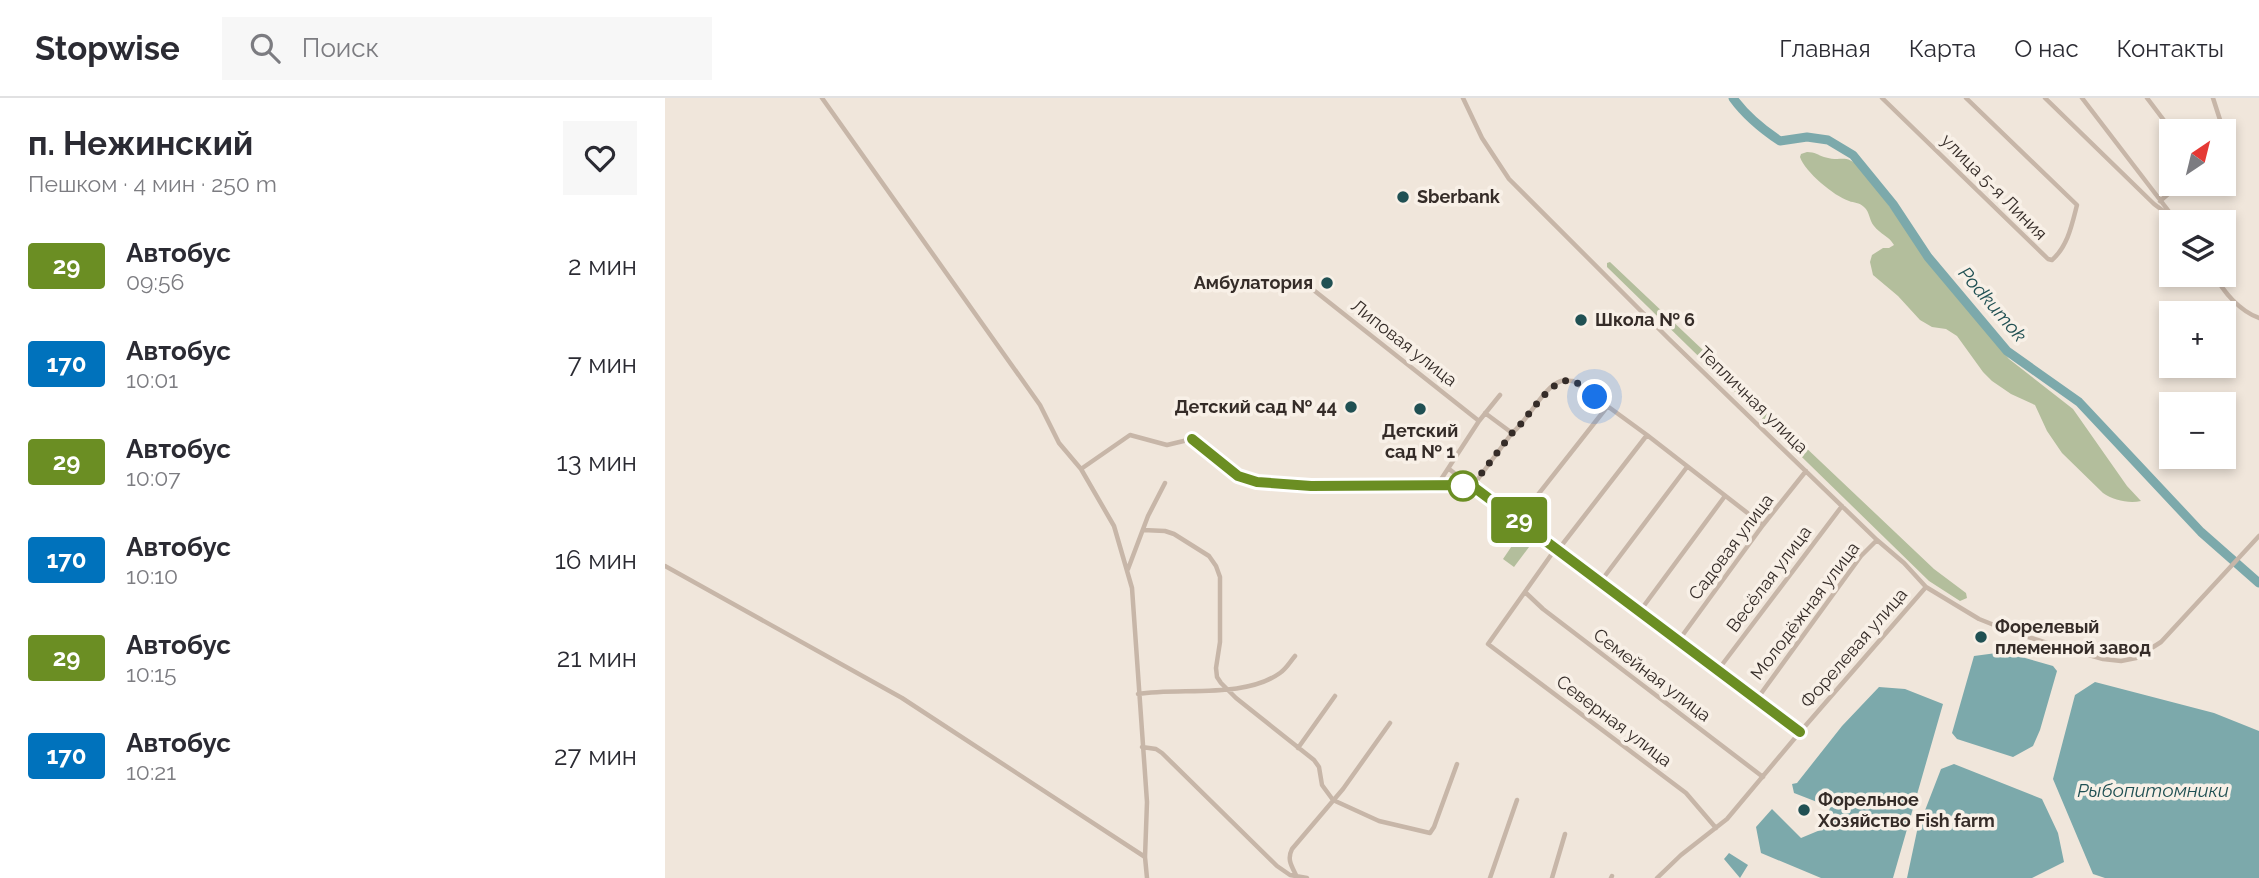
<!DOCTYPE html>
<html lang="ru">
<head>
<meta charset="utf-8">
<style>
	:root { --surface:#fff; --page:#f7f7f7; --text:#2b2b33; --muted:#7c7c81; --line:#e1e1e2 }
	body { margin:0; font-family:Raleway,sans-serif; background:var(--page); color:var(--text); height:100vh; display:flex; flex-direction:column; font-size:26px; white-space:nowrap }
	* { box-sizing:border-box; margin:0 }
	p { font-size:23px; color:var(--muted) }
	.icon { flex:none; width:38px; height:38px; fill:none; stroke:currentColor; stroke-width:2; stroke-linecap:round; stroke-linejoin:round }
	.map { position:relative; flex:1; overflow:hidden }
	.details { display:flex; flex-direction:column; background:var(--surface); width:665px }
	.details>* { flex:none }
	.badge { padding:0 14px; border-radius:5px; font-size:24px; line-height:46px }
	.needle { width:46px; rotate:35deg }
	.buttons { position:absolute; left:1494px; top:21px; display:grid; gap:14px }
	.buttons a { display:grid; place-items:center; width:77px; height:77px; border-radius:0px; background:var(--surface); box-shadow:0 4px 10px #0003; font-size:35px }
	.you { position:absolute; width:35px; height:35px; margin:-18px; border:5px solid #fff; border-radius:50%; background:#1a73e8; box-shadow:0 0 0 10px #1a73e833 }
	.map>.badge { position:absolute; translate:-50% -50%; box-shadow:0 0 0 4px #fff }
	.round { display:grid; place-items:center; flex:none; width:74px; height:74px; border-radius:0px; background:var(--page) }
	.summary { display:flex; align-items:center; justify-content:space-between; height:119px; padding:0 28px }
	h1 { font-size:33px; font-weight:700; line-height:52px }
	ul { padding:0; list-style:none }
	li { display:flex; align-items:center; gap:21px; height:98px; padding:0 28px }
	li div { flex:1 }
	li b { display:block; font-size:26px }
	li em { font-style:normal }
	li .badge { min-width:77px; font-weight:700; text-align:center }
	header { display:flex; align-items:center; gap:42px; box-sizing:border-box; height:98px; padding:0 35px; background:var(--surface); border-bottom:2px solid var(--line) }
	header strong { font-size:33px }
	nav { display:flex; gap:38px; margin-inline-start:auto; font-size:24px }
	.search { width:490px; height:63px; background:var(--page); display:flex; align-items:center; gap:18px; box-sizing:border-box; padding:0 24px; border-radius:0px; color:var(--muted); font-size:26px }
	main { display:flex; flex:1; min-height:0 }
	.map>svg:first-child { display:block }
	.green { fill:#b3be9c }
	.water { fill:#7ca9ab }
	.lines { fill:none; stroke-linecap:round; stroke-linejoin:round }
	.river { stroke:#7ca9ab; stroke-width:9 }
	.street { stroke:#c7b6a8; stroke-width:4.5 }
	.line-casing { stroke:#fff; stroke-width:16 }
	.line { stroke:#6b8e23; stroke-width:10 }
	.walk { stroke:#352c28; stroke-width:7; stroke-dasharray:0 12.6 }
	.poi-dot { fill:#205053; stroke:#f8f0e7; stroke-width:2.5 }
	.stop-dot { fill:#fff; stroke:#6b8e23; stroke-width:3.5 }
	.labels { text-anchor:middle; stroke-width:7; stroke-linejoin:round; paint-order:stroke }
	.street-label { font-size:18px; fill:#352c28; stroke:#f8f0e7 }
	.poi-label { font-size:18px; font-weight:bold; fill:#352c28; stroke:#f8f0e7; text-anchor:start }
	.water-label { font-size:19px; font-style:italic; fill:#205053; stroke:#f8f0e7 }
</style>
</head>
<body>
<header>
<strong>Stopwise</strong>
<div class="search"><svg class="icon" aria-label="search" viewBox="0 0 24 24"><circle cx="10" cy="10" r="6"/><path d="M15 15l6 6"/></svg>Поиск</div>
<nav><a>Главная</a><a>Карта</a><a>О нас</a><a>Контакты</a></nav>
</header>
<main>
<section class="details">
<div class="summary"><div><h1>п. Нежинский</h1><p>Пешком · 4 мин · 250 m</p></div><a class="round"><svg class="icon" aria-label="heart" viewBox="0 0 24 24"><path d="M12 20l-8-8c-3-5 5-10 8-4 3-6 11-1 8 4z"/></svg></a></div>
<ul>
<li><span class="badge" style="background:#6b8e23;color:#fff">29</span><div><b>Автобус</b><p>09:56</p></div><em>2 мин</em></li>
<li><span class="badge" style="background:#0072bc;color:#fff">170</span><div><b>Автобус</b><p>10:01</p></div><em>7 мин</em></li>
<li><span class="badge" style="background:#6b8e23;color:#fff">29</span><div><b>Автобус</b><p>10:07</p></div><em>13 мин</em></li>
<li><span class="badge" style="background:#0072bc;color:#fff">170</span><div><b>Автобус</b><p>10:10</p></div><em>16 мин</em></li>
<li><span class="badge" style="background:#6b8e23;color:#fff">29</span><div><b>Автобус</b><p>10:15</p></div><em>21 мин</em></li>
<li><span class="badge" style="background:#0072bc;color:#fff">170</span><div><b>Автобус</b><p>10:21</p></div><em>27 мин</em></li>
</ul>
</section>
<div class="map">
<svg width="1594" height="780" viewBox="0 0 1594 780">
	<rect width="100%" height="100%" fill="#f0e6db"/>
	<path class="green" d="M1142,54C1150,54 1153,57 1159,59C1180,65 1177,54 1198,71L1272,175L1291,190L1321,233L1344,261L1408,311L1462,388L1476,403C1464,406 1448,402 1438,395L1397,355L1382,333L1370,307L1346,296L1327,283L1318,274L1292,238L1281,231L1267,229L1255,222L1233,198L1208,177L1205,164L1207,157L1218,150H1224L1229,147C1224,138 1215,136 1209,128C1204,122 1205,114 1199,109C1194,104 1189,105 1184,103C1169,98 1140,74 1135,59L1136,56Z
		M945,164L1269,471L1301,495L1302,500L1295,503L1264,483L942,169V165Z
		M855,436L867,445L849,469L838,461Z"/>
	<path class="water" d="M1339,554L1388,568L1392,573L1375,632L1368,648L1348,659L1292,641L1287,635L1309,558Z
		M1430,584L1549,615L1594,633V780H1440L1428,776L1388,681L1410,597Z
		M1214,589L1240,591L1278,606L1228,780H1156L1096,755L1091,729L1107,711L1136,740L1160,730L1165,709L1129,695L1127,686L1132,685L1177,628Z
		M1289,666L1377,701L1393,735L1399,764L1367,780H1242L1252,733L1276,671Z
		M1064,755L1083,767L1075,780L1059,761Z"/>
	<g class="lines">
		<path class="river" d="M1068,0C1081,18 1097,31 1115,43L1142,39L1163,42L1188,57L1228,106L1263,159L1342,253L1414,304L1536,434L1594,485"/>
		<path class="street" d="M157,0L375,307L394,345L416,371
			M798,0L817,40L844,81L1004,241L1212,442L1239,465L1261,489L1314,521L1339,531L1382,545L1438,561L1456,563L1471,560L1496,544L1594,438
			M1217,0L1383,161L1387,162C1403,148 1407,126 1412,107L1301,0
			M1380,0L1489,106L1505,118
			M1417,0L1512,124
			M1482,0L1507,33
			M1548,0L1557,28L1556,33
			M1495,103L1515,86
			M1550,177C1558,194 1575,213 1594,220
			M646,190L814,323
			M820,315L847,335
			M784,371L1135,634
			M773,386L814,323L835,297
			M807,389L847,335C863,323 878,289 896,283C900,282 904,283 908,283L982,337L1098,427
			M853,422L942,309
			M478,432L500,433L509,436L544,458L551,468L555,479V544L551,570L552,579L556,585L571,600L649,662L654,669L657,687L668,702L714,723L765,735L769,729L792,666
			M891,450L823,546L1021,695L1051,730
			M893,452L982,337
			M0,468L237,600L480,759
			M463,471L483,418L500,385
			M936,483L1022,369
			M860,494L878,511L1098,679
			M975,513L1060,398
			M1014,542L1098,427L1141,373
			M1053,572L1177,408
			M473,596C515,589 579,601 615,575C621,571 625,564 630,558
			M1092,601L1196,458L1212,442
			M477,649L491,651L497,655L612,768L625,777L642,780
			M633,650L670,598
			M631,777C626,767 622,761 627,751L678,691L725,625
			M482,780L480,759L482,704L467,490L449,428L416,371L465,337L502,347L527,341L574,378L592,384L646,388H806
			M825,780L852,702
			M887,780L900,736
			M946,780L947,778
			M992,780L1016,757L1062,721L1135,634L1261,489"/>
	</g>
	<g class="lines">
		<defs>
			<path id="line" d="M527,341L573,378L592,384L646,388L806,387L1135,634"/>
		</defs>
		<use href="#line" class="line-casing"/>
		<use href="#line" class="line"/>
		<path class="walk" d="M798,388H807L847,335C863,322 885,278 907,283C915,285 924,294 930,299"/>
	</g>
	<g class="poi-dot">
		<circle cx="738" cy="99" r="7"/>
		<circle cx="662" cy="185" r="7"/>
		<circle cx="916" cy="222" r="7"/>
		<circle cx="686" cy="309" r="7"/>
		<circle cx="755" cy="311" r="7"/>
		<circle cx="1316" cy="539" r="7"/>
		<circle cx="1139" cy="712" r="7"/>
	</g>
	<circle class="stop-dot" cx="798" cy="388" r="14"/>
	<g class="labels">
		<g class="street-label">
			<text transform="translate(1329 89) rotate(45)" y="6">улица 5-я Линия</text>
			<text transform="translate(739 245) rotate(38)" y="6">Липовая улица</text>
			<text transform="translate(1088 302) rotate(44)" y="6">Тепличная улица</text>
			<text transform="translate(1066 449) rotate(-53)" y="6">Садовая улица</text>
			<text transform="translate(1104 481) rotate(-53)" y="6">Весёлая улица</text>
			<text transform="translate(1140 513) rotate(-53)" y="6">Молодёжная улица</text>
			<text transform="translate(1189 550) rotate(-49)" y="6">Форелевая улица</text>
			<text transform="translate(987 577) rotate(37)" y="6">Семейная улица</text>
			<text transform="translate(949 623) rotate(37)" y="6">Северная улица</text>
		</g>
		<g class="poi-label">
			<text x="752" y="105">Sberbank</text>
			<text x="648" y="191" text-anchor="end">Амбулатория</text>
			<text x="930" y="228">Школа № 6</text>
			<text x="672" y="315" text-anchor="end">Детский сад № 44</text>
			<text x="755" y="339" text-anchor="middle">Детский<tspan x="755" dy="21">сад № 1</tspan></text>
			<text x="1330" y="535">Форелевый<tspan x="1330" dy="21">племенной завод</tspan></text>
			<text x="1153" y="708">Форельное<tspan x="1153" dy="21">Хозяйство Fish farm</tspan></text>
		</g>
		<g class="water-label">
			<text transform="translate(1328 206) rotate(49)" y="7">Podkumok</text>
			<text x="1488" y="699">Рыбопитомники</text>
		</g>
	</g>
</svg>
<div class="buttons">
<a><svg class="needle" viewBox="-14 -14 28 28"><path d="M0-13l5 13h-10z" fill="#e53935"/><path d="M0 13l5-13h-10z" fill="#7c7c81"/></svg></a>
<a><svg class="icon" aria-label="layers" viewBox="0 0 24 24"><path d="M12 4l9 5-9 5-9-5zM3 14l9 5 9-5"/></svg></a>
<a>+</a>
<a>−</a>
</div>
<div class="you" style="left:930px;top:299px"></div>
<b class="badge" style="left:854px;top:422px;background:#6b8e23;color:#fff">29</b>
</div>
</main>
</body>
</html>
